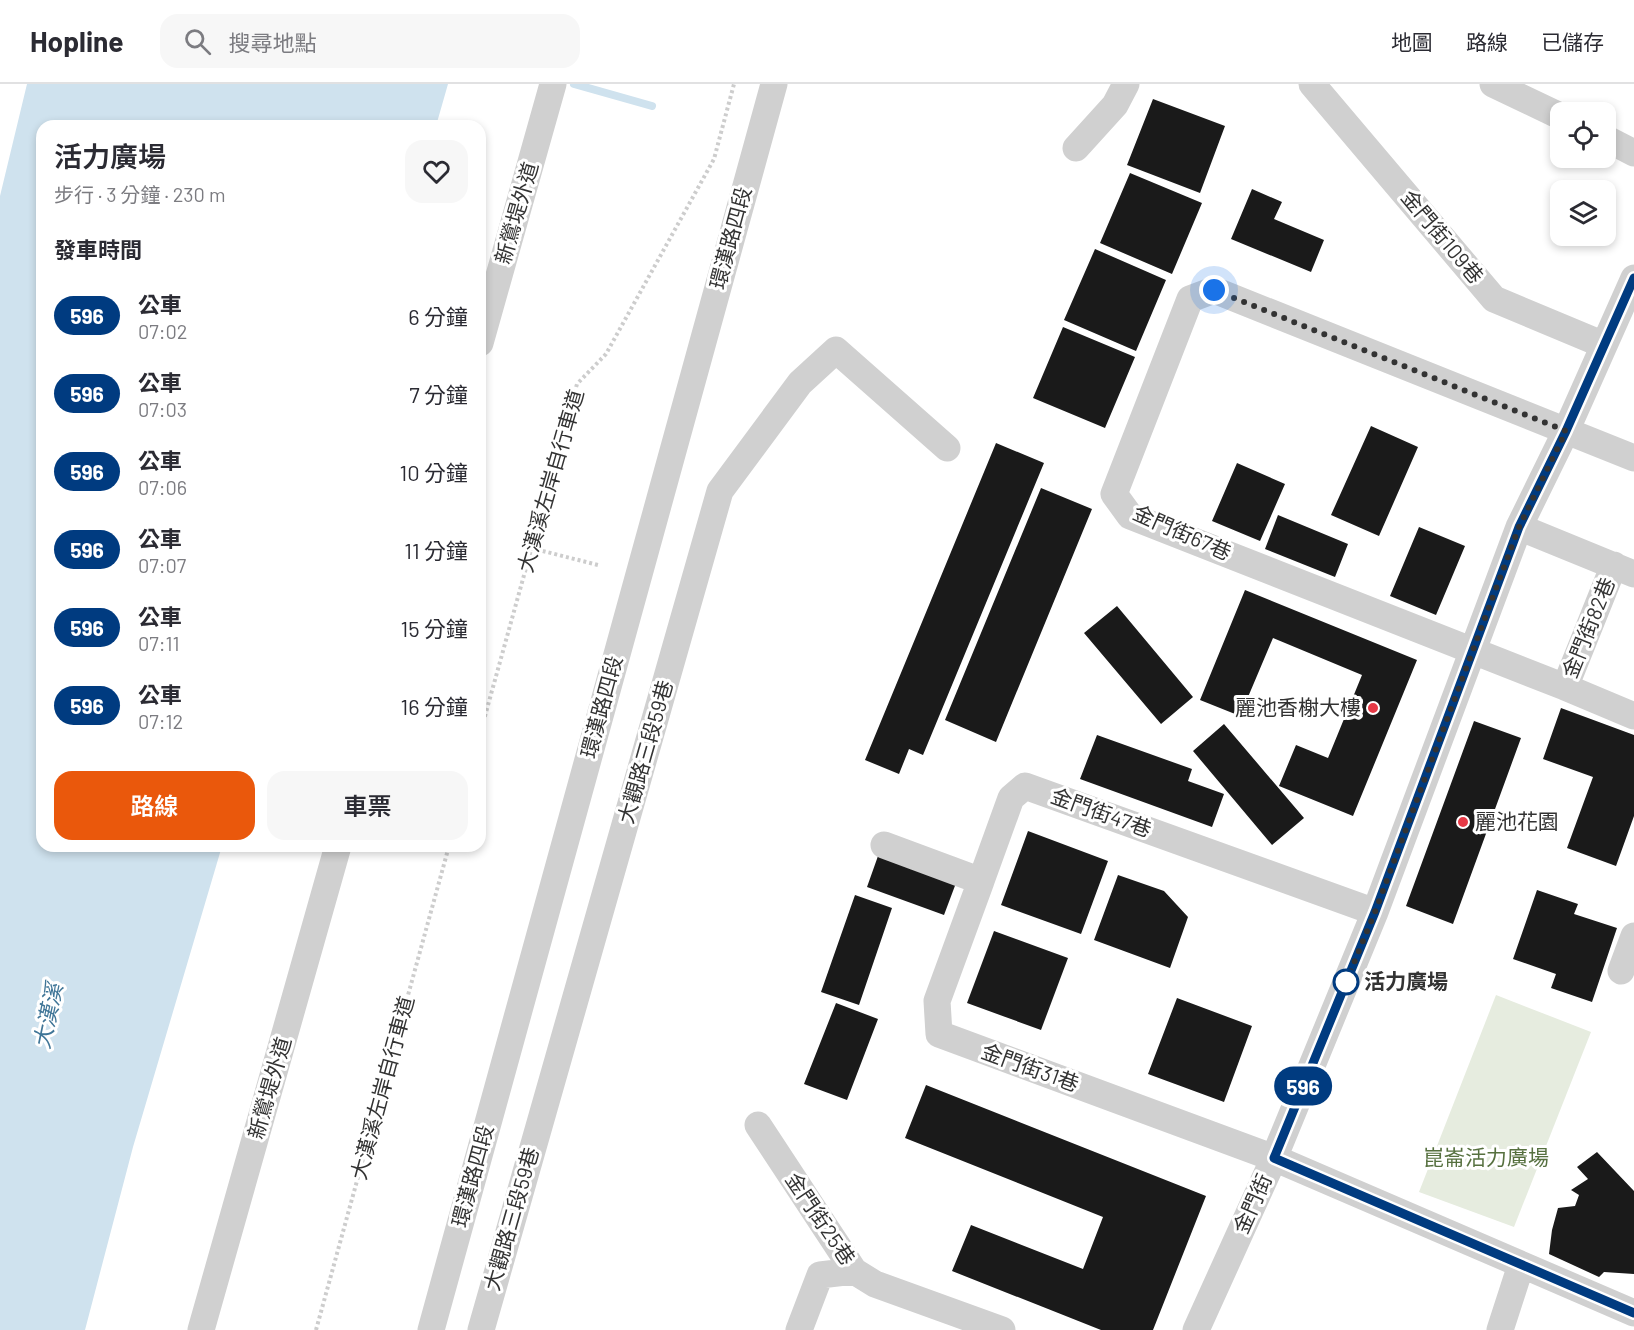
<!DOCTYPE html>
<html lang="zh-TW">
<head>
<meta charset="utf-8">
<style>
	:root { --surface:#fff; --page:#f7f7f7; --text:#2b2b33; --muted:#7c7c81; --line:#e1e1e2; --accent:#ea580c }
	body { margin:0; font-family:Barlow,"Noto Sans TC",sans-serif; background:var(--page); color:var(--text); height:100vh; display:flex; flex-direction:column; font-size:22px; white-space:nowrap }
	* { box-sizing:border-box; margin:0 }
	p { font-size:20px; color:var(--muted) }
	.icon { flex:none; width:33px; height:33px; fill:none; stroke:currentColor; stroke-width:2; stroke-linecap:round; stroke-linejoin:round }
	.map { position:relative; flex:1; overflow:hidden }
	.sheet { position:absolute; left:36px; top:36px; width:450px; height:732px; display:flex; flex-direction:column; background:var(--surface); border-radius:18px; box-shadow:0 3px 9px #0003 }
	.sheet>* { flex:none }
	.badge { padding:0 12px; border-radius:20px; font-size:21px; line-height:39px }
	.buttons { position:absolute; left:1550px; top:18px; display:grid; gap:12px }
	.buttons a { display:grid; place-items:center; width:66px; height:66px; border-radius:12px; background:var(--surface); box-shadow:0 3px 9px #0003; font-size:30px }
	.you { position:absolute; width:30px; height:30px; margin:-15px; border:4px solid #fff; border-radius:50%; background:#1a73e8; box-shadow:0 0 0 9px #1a73e833 }
	.map>.badge { position:absolute; translate:-50% -50%; box-shadow:0 0 0 3px #fff }
	h2 { padding:0 18px; font-size:22px; line-height:54px }
	.round { display:grid; place-items:center; flex:none; width:63px; height:63px; border-radius:18px; background:var(--page) }
	.overview { display:flex; align-items:center; justify-content:space-between; height:102px; padding:0 18px }
	h1 { font-size:28px; font-weight:600; line-height:45px }
	.primary-button { display:flex; gap:12px; margin-top:auto; padding:12px 18px }
	.primary-button a { flex:1; height:69px; border-radius:18px; background:var(--accent); color:#fff; font-size:24px; font-weight:600; line-height:69px; text-align:center }
	.primary-button a+a { background:var(--page); color:var(--text) }
	ul { padding:0; list-style:none }
	li { display:flex; align-items:center; gap:18px; height:78px; padding:0 18px }
	li div { flex:1 }
	li b { display:block; font-size:22px }
	li em { font-style:normal }
	li .badge { min-width:66px; font-weight:700; text-align:center }
	header { display:flex; align-items:center; gap:36px; box-sizing:border-box; height:84px; padding:0 30px; background:var(--surface); border-bottom:2px solid var(--line) }
	header strong { font-size:28px }
	nav { display:flex; gap:33px; margin-inline-start:auto; font-size:21px }
	.search { width:420px; height:54px; background:var(--page); display:flex; align-items:center; gap:15px; box-sizing:border-box; padding:0 21px; border-radius:18px; color:var(--muted); font-size:22px }
	.map>svg:first-child { display:block }
	.green { fill:#e6ecdf }
	.water { fill:#cfe2ee }
	.lines { fill:none; stroke-linecap:round; stroke-linejoin:round }
	.stream { stroke:#cfe2ee; stroke-width:8 }
	.building { fill:#1a1a1a }
	.path { stroke:#cdcdcd; stroke-width:4; stroke-dasharray:3 3; stroke-linecap:butt }
	.minor { stroke:#d0d0d0; stroke-width:27 }
	.line-casing { stroke:#fff; stroke-width:14 }
	.line { stroke:#003b80; stroke-width:9 }
	.walk { stroke:#333; stroke-width:6; stroke-dasharray:0 10.8 }
	.poi-dot { fill:#e63946; stroke:#fff; stroke-width:2 }
	.stop-dot { fill:#fff; stroke:#003b80; stroke-width:3 }
	.labels { text-anchor:middle; stroke-width:6; stroke-linejoin:round; paint-order:stroke }
	.street-label { font-size:21px; fill:#333; stroke:#fff }
	.poi-label { font-size:21px; fill:#333; stroke:#fff; text-anchor:end }
	.stop-label { font-size:21px; font-weight:bold; fill:#333; stroke:#fff; text-anchor:start }
	.park-label { font-size:21px; fill:#56703f; stroke:#fff }
	.water-label { font-size:22px; font-style:italic; fill:#3f7597; stroke:#fff }
</style>
</head>
<body>
<header>
<strong>Hopline</strong>
<div class="search"><svg class="icon" aria-label="search" viewBox="0 0 24 24"><circle cx="10" cy="10" r="6"/><path d="M15 15l6 6"/></svg>搜尋地點</div>
<nav><a>地圖</a><a>路線</a><a>已儲存</a></nav>
</header>
<div class="map">
<svg width="1634" height="1246" viewBox="0 0 1634 1246">
	<rect width="100%" height="100%" fill="#fff"/>
	<path class="green" d="M1496,911L1591,948L1514,1143L1419,1108Z"/>
	<path class="water" d="M27,0H448L436,42H42V762H222L133,1063L85,1246H0V112Z"/>
	<g class="lines">
		<path class="stream" d="M574,0L652,22"/>
	</g>
	<path class="building" d="M1153,15L1225,42L1200,109L1127,81Z
		M1130,89L1202,119L1172,190L1100,159Z
		M1252,105L1282,118L1274,135L1324,156L1311,188L1231,155Z
		M1095,165L1166,196L1136,267L1064,236Z
		M1063,243L1135,273L1105,344L1033,314Z
		M1371,342L1418,363L1379,452L1331,431Z
		M996,359L1044,379L923,671L909,665L899,690L865,676Z
		M1237,379L1285,400L1260,457L1212,437Z
		M1041,404L1092,425L996,658L945,636Z
		M1278,431L1348,460L1335,493L1265,465Z
		M1419,443L1465,462L1436,531L1390,512Z
		M1245,506L1417,576L1353,732L1279,702L1296,661L1328,674L1362,591L1273,554L1240,632L1200,616Z
		M1117,522L1193,613L1161,640L1084,549Z
		M1561,624L1634,651V732L1616,782L1567,764L1593,693L1543,675Z
		M1474,637L1521,654L1453,840L1406,822Z
		M1224,640L1304,734L1272,761L1193,667Z
		M1097,651L1192,685L1188,697L1224,710L1212,743L1080,695Z
		M1028,747L1108,777L1081,850L1001,821Z
		M878,772L956,799L944,831L867,803Z
		M1118,791L1164,807L1188,833L1170,884L1094,856Z
		M1537,806L1578,820L1574,830L1617,844L1592,918L1551,904L1556,890L1513,875Z
		M855,811L892,824L859,921L821,908Z
		M994,847L1068,874L1041,946L967,919Z
		M1177,914L1252,942L1224,1018L1148,990Z
		M836,919L878,935L847,1016L804,1000Z
		M926,1001L1206,1112L1153,1246H1101L952,1187L971,1141L1083,1185L1103,1133L905,1054Z
		M1597,1068L1634,1107V1190L1604,1188L1599,1193L1549,1170L1552,1146L1558,1124L1575,1122L1579,1111L1571,1106L1588,1095L1577,1083Z"/>
	<g class="lines">
		<path class="path" d="M531,464L598,481
			M480,650L577,300L606,270L714,75L734,0
			M316,1246L449,762"/>
		<path class="minor" d="M1312,0L1494,215L1604,261
			M1493,0L1560,32
			M1605,54L1634,69
			M1076,64L1115,21L1126,0
			M480,259L553,0
			M1519,443L1634,490
			M1614,481L1565,603L1634,632
			M1565,603L1130,432L1114,410L1190,215L1214,206L1634,374
			M884,761L981,797L1011,714L1025,702L1375,828
			M981,797L937,917L939,950L1274,1074L1634,1229
			M1621,887L1634,852
			M758,1041L854,1187L875,1200L1002,1246
			M201,1246L338,762
			M431,1246L774,0
			M481,1246L720,407L800,299L836,266L947,364
			M799,1246L820,1191L854,1187
			M1196,1246L1274,1074L1375,828L1519,443L1566,347L1634,194
			M1500,1246L1521,1181"/>
	</g>
	<g class="lines">
		<defs>
			<path id="line" d="M1634,194L1566,347L1519,443L1375,828L1274,1074L1634,1229"/>
		</defs>
		<use href="#line" class="line-casing"/>
		<use href="#line" class="line"/>
		<path class="walk" d="M1214,206L1566,347L1519,443L1375,828L1346,898"/>
	</g>
	<g class="poi-dot">
		<circle cx="1373" cy="624" r="6"/>
		<circle cx="1463" cy="738" r="6"/>
	</g>
	<circle class="stop-dot" cx="1346" cy="898" r="12"/>
	<g class="labels">
		<g class="street-label">
			<text transform="translate(517 129) rotate(-74)" y="7">新鶯堤外道</text>
			<text transform="translate(1442 153) rotate(50)" y="7">金門街109巷</text>
			<text transform="translate(731 154) rotate(-75)" y="7">環漢路四段</text>
			<text transform="translate(551 397) rotate(-74)" y="7">大漢溪左岸自行車道</text>
			<text transform="translate(1182 449) rotate(24)" y="7">金門街67巷</text>
			<text transform="translate(1589 544) rotate(-68)" y="7">金門街82巷</text>
			<text transform="translate(602 623) rotate(-75)" y="7">環漢路四段</text>
			<text transform="translate(646 668) rotate(-74)" y="7">大觀路三段59巷</text>
			<text transform="translate(1101 729) rotate(20)" y="7">金門街47巷</text>
			<text transform="translate(1030 984) rotate(20)" y="7">金門街31巷</text>
			<text transform="translate(270 1004) rotate(-74)" y="7">新鶯堤外道</text>
			<text transform="translate(383 1004) rotate(-75)" y="7">大漢溪左岸自行車道</text>
			<text transform="translate(473 1092) rotate(-75)" y="7">環漢路四段</text>
			<text transform="translate(1253 1120) rotate(-66)" y="7">金門街</text>
			<text transform="translate(512 1135) rotate(-74)" y="7">大觀路三段59巷</text>
			<text transform="translate(820 1135) rotate(56)" y="7">金門街25巷</text>
		</g>
		<g class="poi-label">
			<text x="1361" y="631">麗池香榭大樓</text>
			<text x="1475" y="745" text-anchor="start">麗池花園</text>
		</g>
		<g class="stop-label">
			<text x="1364" y="905">活力廣場</text>
		</g>
		<g class="park-label">
			<text x="1486" y="1081">崑崙活力廣場</text>
		</g>
		<g class="water-label">
			<text transform="translate(48 932) rotate(-78)" y="8">大漢溪</text>
		</g>
	</g>
</svg>
<div class="buttons">
<a><svg class="icon" aria-label="locate" viewBox="0 0 24 24"><circle cx="12" cy="12" r="6"/><path d="M12 2v4M12 18v4M2 12h4M18 12h4"/></svg></a>
<a><svg class="icon" aria-label="layers" viewBox="0 0 24 24"><path d="M12 4l9 5-9 5-9-5zM3 14l9 5 9-5"/></svg></a>
</div>
<div class="you" style="left:1214px;top:206px"></div>
<b class="badge" style="left:1303px;top:1002px;background:#003b80;color:#fff">596</b>
<section class="sheet">
<div class="overview"><div><h1>活力廣場</h1><p>步行 · 3 分鐘 · 230 m</p></div><a class="round"><svg class="icon" aria-label="heart" viewBox="0 0 24 24"><path d="M12 20l-8-8c-3-5 5-10 8-4 3-6 11-1 8 4z"/></svg></a></div>
<h2>發車時間</h2>
<ul>
<li><span class="badge" style="background:#003b80;color:#fff">596</span><div><b>公車</b><p>07:02</p></div><em>6 分鐘</em></li>
<li><span class="badge" style="background:#003b80;color:#fff">596</span><div><b>公車</b><p>07:03</p></div><em>7 分鐘</em></li>
<li><span class="badge" style="background:#003b80;color:#fff">596</span><div><b>公車</b><p>07:06</p></div><em>10 分鐘</em></li>
<li><span class="badge" style="background:#003b80;color:#fff">596</span><div><b>公車</b><p>07:07</p></div><em>11 分鐘</em></li>
<li><span class="badge" style="background:#003b80;color:#fff">596</span><div><b>公車</b><p>07:11</p></div><em>15 分鐘</em></li>
<li><span class="badge" style="background:#003b80;color:#fff">596</span><div><b>公車</b><p>07:12</p></div><em>16 分鐘</em></li>
</ul>
<div class="primary-button"><a>路線</a><a>車票</a></div>
</section>
</div>
</body>
</html>
